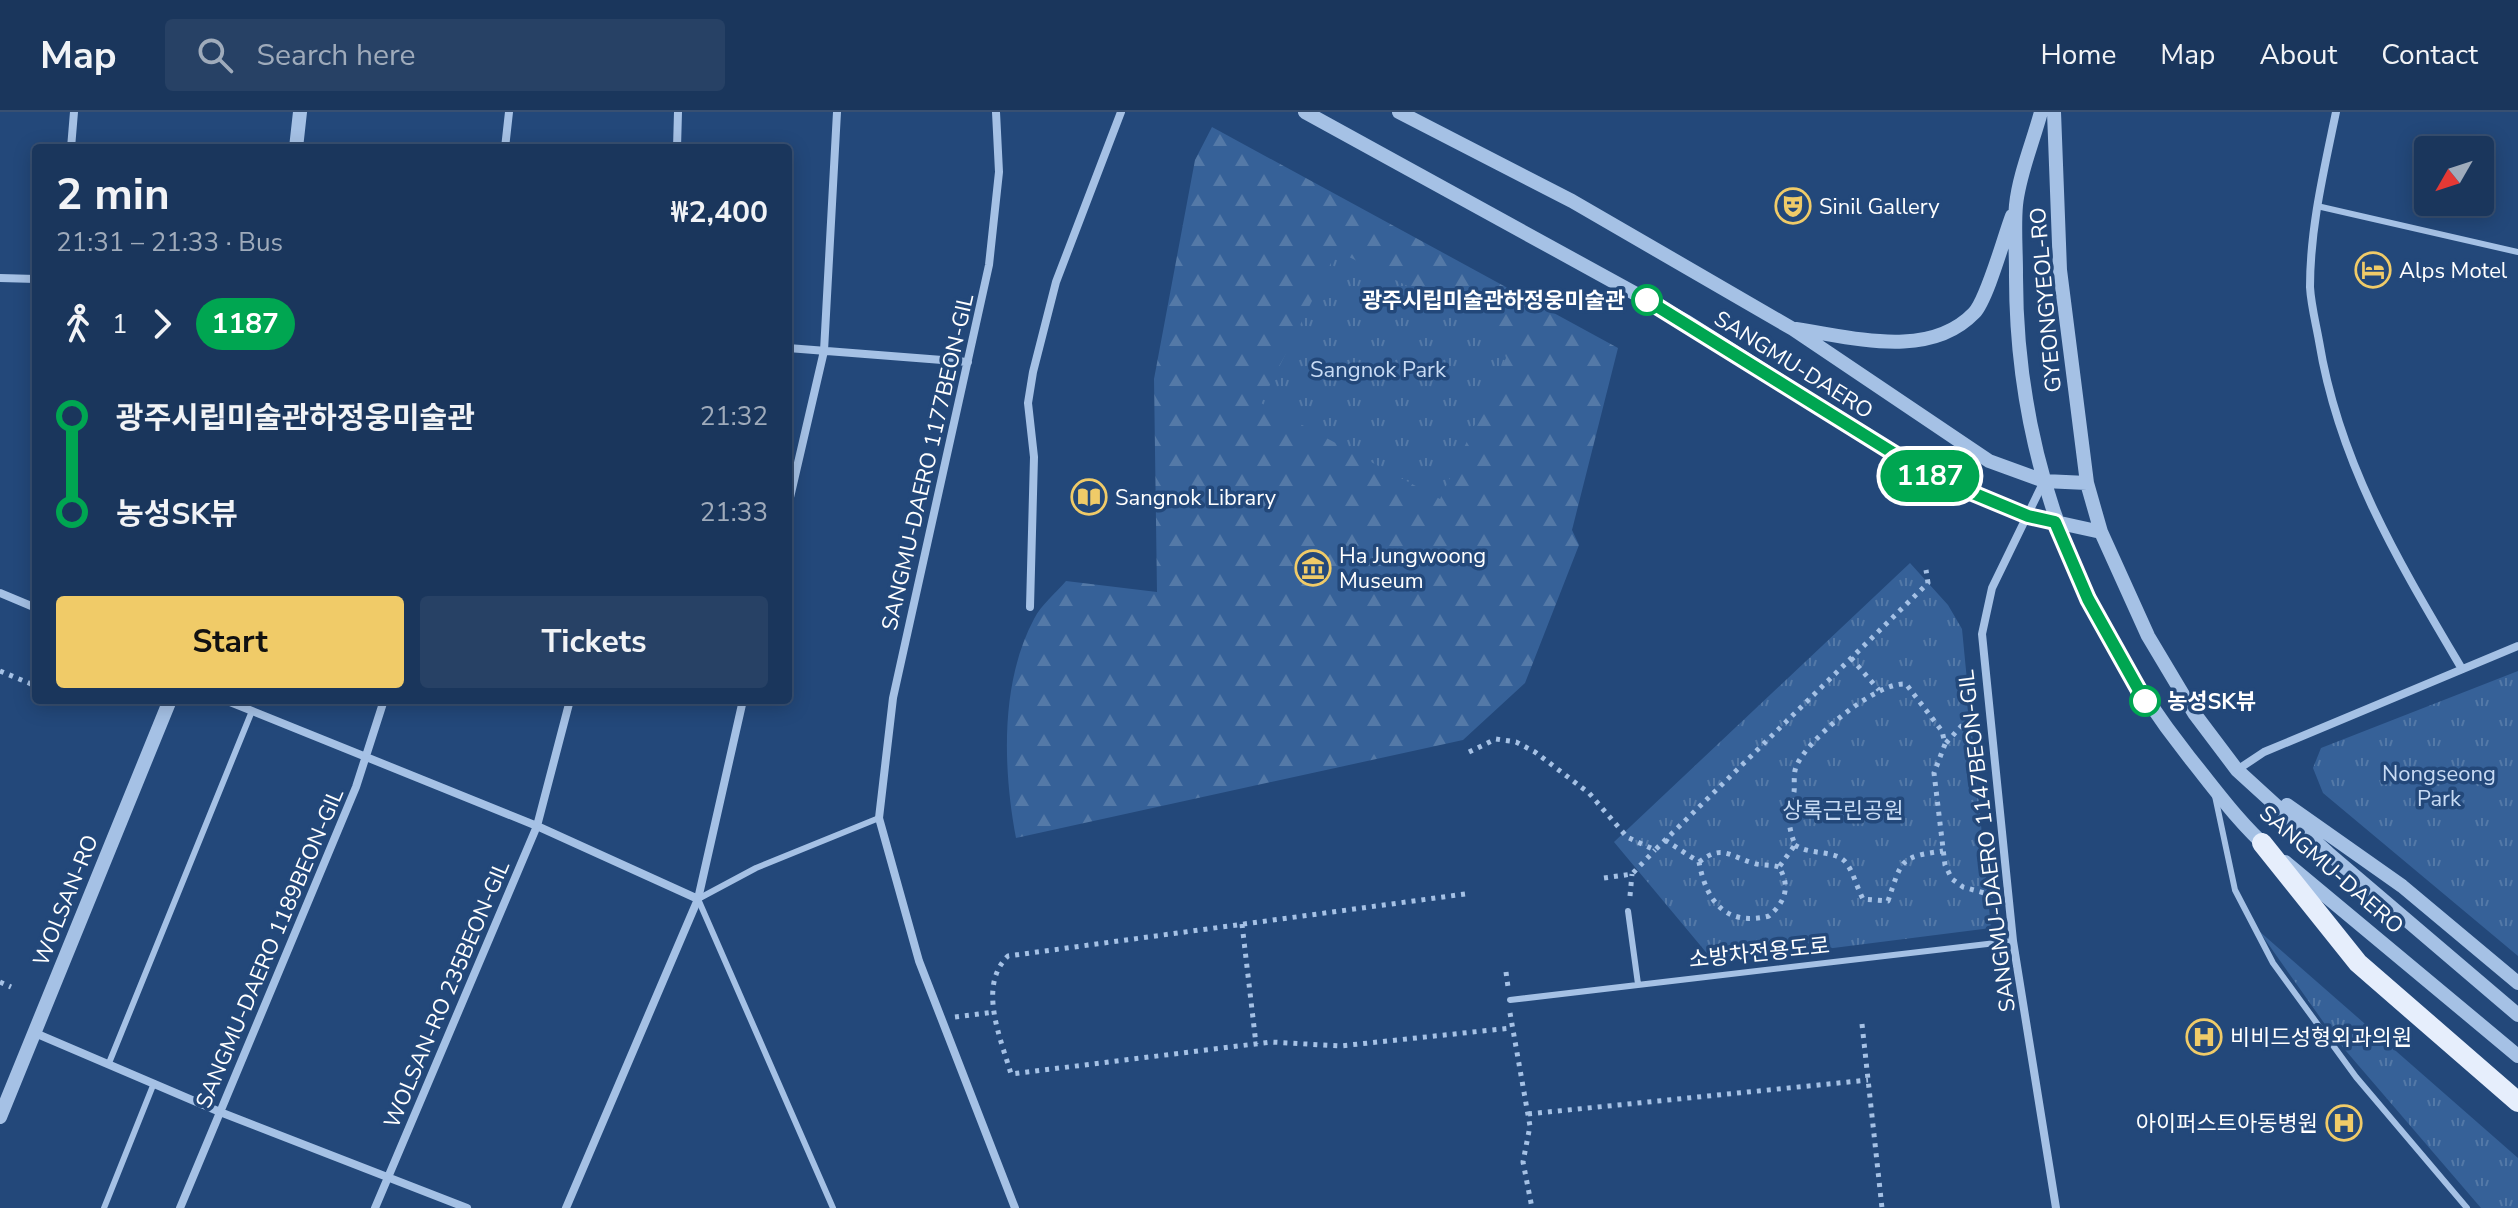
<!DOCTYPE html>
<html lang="en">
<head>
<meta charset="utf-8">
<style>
	:root { --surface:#1a365c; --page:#274165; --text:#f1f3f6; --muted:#9fabbb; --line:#385072; --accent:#f0cb68 }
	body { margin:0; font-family:"Nunito Sans","Noto Sans KR",sans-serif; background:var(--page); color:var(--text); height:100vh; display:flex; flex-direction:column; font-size:30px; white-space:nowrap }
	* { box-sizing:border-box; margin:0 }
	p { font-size:26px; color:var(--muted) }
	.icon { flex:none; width:44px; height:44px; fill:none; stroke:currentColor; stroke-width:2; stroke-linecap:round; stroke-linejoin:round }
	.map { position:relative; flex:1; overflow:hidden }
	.drawer { position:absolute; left:32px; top:32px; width:760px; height:560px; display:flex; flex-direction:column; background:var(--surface); border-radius:8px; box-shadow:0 4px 20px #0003,0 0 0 2px var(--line) }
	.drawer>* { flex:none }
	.badge { padding:0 16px; border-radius:26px; font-size:28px; line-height:52px }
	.needle { width:52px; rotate:231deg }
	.tools { position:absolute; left:2414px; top:24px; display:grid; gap:16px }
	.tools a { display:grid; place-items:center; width:80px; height:80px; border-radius:8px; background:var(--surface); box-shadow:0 4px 20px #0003,0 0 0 2px var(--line); font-size:40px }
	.map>.badge { position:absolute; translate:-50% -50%; box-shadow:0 0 0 4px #fff }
	.legs { display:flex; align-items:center; gap:12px; height:88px; padding:0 24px; font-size:26px }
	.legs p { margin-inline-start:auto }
	.summary { display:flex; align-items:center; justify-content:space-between; height:136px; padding:0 24px }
	h1 { font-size:44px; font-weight:700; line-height:60px }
	.action { display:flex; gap:16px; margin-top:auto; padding:16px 24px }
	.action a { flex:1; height:92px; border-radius:8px; background:var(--accent); color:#111; font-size:32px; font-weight:700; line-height:92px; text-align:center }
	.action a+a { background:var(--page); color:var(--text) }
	ul { padding:0 24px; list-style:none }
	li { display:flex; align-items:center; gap:28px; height:96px; font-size:30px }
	li i { display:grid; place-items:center; width:12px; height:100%; margin:0 10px; background:currentColor }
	li i::after { content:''; width:20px; height:20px; margin:-10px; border:6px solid; border-radius:50%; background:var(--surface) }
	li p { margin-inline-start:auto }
	li:first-child i { background:linear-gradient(#0000 50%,currentColor 0) }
	li:last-child i { background:linear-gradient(currentColor 50%,#0000 0) }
	header { display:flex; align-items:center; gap:48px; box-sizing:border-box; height:112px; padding:0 40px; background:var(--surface); border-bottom:2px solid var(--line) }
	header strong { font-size:38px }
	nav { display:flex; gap:44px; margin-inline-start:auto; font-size:28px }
	.search { width:560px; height:72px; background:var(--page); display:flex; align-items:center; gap:20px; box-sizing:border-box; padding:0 28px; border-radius:8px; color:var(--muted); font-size:30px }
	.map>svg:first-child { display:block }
	.forest { fill:url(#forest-firs) }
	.park { fill:url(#park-tufts) }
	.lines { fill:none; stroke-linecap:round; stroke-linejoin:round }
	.path { stroke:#a5c1e5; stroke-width:5; stroke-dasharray:4 6; stroke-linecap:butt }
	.service { stroke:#a5c1e5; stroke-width:6 }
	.minor { stroke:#a5c1e5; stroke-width:8 }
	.tertiary { stroke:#a5c1e5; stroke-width:14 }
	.primary { stroke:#e6eefc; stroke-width:20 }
	.line-1-casing { stroke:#fff; stroke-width:18 }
	.line-1 { stroke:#00a651; stroke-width:12 }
	.stop-1-dot { fill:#fff; stroke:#00a651; stroke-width:4 }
	.labels { text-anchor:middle; stroke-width:7; stroke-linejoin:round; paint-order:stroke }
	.poi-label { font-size:22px; fill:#fff; stroke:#23487a; text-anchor:start }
	.stop-label { font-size:22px; font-weight:bold; fill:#fff; stroke:#23487a; text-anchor:end }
	.street-label { font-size:22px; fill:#fff; stroke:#23487a }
	.park-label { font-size:22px; fill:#c8dbf4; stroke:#23487a }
</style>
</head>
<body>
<header>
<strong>Map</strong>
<div class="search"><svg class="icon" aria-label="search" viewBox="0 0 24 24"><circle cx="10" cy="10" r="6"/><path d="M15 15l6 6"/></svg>Search here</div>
<nav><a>Home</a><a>Map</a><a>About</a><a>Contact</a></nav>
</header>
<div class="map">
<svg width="2518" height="1096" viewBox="0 0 2518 1096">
	<defs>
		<pattern id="forest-firs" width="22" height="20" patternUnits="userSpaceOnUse" patternTransform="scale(2)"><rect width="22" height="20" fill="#366198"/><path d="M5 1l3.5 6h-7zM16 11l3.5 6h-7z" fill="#5479a7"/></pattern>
		<pattern id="park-tufts" width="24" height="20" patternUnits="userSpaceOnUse" patternTransform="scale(2)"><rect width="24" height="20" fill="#366198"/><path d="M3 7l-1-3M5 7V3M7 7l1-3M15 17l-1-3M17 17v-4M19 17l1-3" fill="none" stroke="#5479a7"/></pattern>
	</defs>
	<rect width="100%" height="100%" fill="#23487a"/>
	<path class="forest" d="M1212,15L1618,236L1572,418L1579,433L1525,571L1463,628L1016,726C1003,657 1000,571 1034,507C1041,493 1056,481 1066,469L1157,480L1154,267L1195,48Z"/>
	<path class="park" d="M1337,139L1498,219L1506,246L1440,387L1261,291Z
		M1910,451L1948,493L1962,517L1991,816L1715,851L1614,730Z
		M2518,559V844L2323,681L2313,656L2321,636Z
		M2259,819L2518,1046V1096H2481L2334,925Z"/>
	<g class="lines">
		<path class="path" d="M1851,546L1879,578
			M0,559L36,574
			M1946,631L1974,600
			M1469,640L1496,627L1516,630L1535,640L1589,681L1627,725L1655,738L1928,471L1926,458
			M1665,728L1699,750C1706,789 1726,815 1769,804C1785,790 1791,775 1779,755L1795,733C1786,708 1789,704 1794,680C1795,672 1793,663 1796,655C1806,628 1877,569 1906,572L1942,619L1945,632L1934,661L1945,753L1952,767L1963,775L1995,784
			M1795,733C1811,744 1837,737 1847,752C1854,762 1857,776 1863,787L1888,789C1902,748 1899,745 1943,739
			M1699,750C1722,732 1729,744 1753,751C1761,754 1770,752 1779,755
			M1604,766L1632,762L1655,738
			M1465,782L1008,844C977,874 1001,927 1011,962L1271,930L1340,934L1511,916
			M1630,784L1632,762
			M1242,812L1256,932
			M1506,860L1508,875
			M0,870L11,875
			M1510,901L1530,1014L1523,1050L1532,1096
			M955,905L994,900
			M1862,912L1882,1096
			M1528,1002L1868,968"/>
		<path class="service" d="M2317,94L2518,140
			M2215,684L2235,778L2273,851L2356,965L2467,1096
			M1628,799L1638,872
			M1510,888L2013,829
			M109,951L252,599
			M104,1096L154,971
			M833,1096L698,787L756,756L879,706"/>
		<path class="minor" d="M996,0L999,60L989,153L893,586L879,706L919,849L1015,1096
			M2336,0C2324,58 2310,116 2310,175C2311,193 2316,212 2319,229C2339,352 2400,452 2462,557
			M71,36L74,0
			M505,36L509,0
			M677,36L678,0
			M0,166L36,167
			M788,236L968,250
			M2044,369L1992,476L1982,522L2013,829L2056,1096
			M788,394L824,239L837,0
			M0,481L36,496
			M1030,495L1034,345L1028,291L1033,260L1056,170L1121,0
			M225,588L537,714L698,787
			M2237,658L2264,640L2518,534
			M35,921L220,1000L467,1096
			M180,1096L356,675L384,588
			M375,1096L537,714L570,588
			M566,1096L698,787L743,588"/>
		<path class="tertiary" d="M1305,0L1687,210L1927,362L2028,404L2101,420
			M1399,0L1572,89L1793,217L1989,349L2044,369L2087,371
			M2041,0C2033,30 2019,63 2016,93C2014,115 2016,138 2016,160C2015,343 2077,503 2189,645C2214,676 2239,711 2269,737
			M2054,0L2060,158L2087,371L2101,420L2148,524L2194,601L2237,658L2328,741L2518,903
			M296,36L300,0
			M1796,217C1852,225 1929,248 1974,201C1987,188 2004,125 2012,104
			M2287,693L2402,774L2518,871
			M2285,750L2518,944
			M0,1005L170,588"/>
		<path class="primary" d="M2262,731L2358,851L2518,990"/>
	</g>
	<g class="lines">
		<defs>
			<path id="line-1" d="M1647,188L1927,362L2028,404L2055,410L2088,487L2145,589"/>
		</defs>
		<use href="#line-1" class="line-1-casing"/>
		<use href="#line-1" class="line-1"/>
	</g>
	<defs>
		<symbol id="theatre-ring" viewBox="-11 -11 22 22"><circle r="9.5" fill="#23487a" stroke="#f0cb68" stroke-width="1.5"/><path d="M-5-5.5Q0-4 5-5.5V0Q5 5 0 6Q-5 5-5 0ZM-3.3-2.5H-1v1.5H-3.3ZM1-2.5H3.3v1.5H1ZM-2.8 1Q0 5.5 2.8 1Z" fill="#f0cb68"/></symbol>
		<symbol id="hotel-ring" viewBox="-11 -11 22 22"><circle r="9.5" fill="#23487a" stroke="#f0cb68" stroke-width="1.5"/><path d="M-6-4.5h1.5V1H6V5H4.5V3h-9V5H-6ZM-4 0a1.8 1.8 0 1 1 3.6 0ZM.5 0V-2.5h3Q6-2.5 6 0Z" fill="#f0cb68"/></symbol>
		<symbol id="library-ring" viewBox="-11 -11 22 22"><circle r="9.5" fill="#23487a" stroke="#f0cb68" stroke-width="1.5"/><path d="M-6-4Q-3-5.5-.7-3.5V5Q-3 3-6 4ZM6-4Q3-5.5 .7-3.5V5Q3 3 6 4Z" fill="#f0cb68"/></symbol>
		<symbol id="museum-ring" viewBox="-11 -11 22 22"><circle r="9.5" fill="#23487a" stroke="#f0cb68" stroke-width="1.5"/><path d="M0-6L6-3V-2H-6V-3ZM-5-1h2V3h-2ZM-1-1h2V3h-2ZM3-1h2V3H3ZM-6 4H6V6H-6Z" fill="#f0cb68"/></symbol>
		<symbol id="hospital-ring" viewBox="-11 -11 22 22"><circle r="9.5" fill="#23487a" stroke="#f0cb68" stroke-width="1.5"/><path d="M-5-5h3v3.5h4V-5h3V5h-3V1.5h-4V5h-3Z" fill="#f0cb68"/></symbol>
	</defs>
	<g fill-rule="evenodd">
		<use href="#theatre-ring" x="1773" y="74" width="40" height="40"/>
		<use href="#hotel-ring" x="2353" y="138" width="40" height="40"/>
		<use href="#library-ring" x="1069" y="365" width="40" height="40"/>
		<use href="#museum-ring" x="1293" y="436" width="40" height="40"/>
		<use href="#hospital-ring" x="2184" y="905" width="40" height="40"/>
		<use href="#hospital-ring" x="2324" y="991" width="40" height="40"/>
	</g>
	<g class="stop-1-dot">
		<circle cx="1647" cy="188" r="14"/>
		<circle cx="2145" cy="589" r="14"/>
	</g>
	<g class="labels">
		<g class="poi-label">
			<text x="1819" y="102">Sinil Gallery</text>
			<text x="2399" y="166">Alps Motel</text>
			<text x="1115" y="393">Sangnok Library</text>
			<text x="1339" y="451">Ha Jungwoong<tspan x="1339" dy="25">Museum</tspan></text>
			<text x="2230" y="933">비비드성형외과의원</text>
			<text x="2318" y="1019" text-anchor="end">아이퍼스트아동병원</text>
		</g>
		<g class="stop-label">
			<text x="1625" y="196">광주시립미술관하정웅미술관</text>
			<text x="2167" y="597" text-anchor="start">농성SK뷰</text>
		</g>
		<g class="street-label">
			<text transform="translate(2045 188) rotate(-95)" y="8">GYEONGYEOL-RO</text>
			<text transform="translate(1794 252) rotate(32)" y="8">SANGMU-DAERO</text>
			<text transform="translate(927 350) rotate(-77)" y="8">SANGMU-DAERO 1177BEON-GIL</text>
			<text transform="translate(1986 729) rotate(-97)" y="8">SANGMU-DAERO 1147BEON-GIL</text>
			<text transform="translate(2332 757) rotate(41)" y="8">SANGMU-DAERO</text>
			<text transform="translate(65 788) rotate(-68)" y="8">WOLSAN-RO</text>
			<text transform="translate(269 836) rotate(-67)" y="8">SANGMU-DAERO 1189BEON-GIL</text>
			<text transform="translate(1759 840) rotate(-6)" y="8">소방차전용도로</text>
			<text transform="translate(446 882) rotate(-67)" y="8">WOLSAN-RO 235BEON-GIL</text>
		</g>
		<g class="park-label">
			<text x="1378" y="265">Sangnok Park</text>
			<text x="2439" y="669">Nongseong<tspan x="2439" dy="25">Park</tspan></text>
			<text x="1843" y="706">상록근린공원</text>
		</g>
	</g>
</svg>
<div class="tools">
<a><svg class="needle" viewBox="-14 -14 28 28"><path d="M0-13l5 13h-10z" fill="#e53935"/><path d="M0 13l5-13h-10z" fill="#9fabbb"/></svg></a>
</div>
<b class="badge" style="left:1930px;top:364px;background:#00a651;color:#fff">1187</b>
<section class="drawer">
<div class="summary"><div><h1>2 min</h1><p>21:31 – 21:33 · Bus</p></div><b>₩2,400</b></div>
<div class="legs"><svg class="icon" aria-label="walk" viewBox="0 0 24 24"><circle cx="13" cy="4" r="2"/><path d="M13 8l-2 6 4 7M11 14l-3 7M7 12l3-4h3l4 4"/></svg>1<svg class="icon" aria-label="forward" viewBox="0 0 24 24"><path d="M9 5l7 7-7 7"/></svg><b class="badge" style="background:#00a651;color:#fff">1187</b></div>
<ul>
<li><i style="color:#00a651"></i><b>광주시립미술관하정웅미술관</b><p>21:32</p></li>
<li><i style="color:#00a651"></i><b>농성SK뷰</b><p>21:33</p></li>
</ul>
<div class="action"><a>Start</a><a>Tickets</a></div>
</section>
</div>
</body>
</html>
